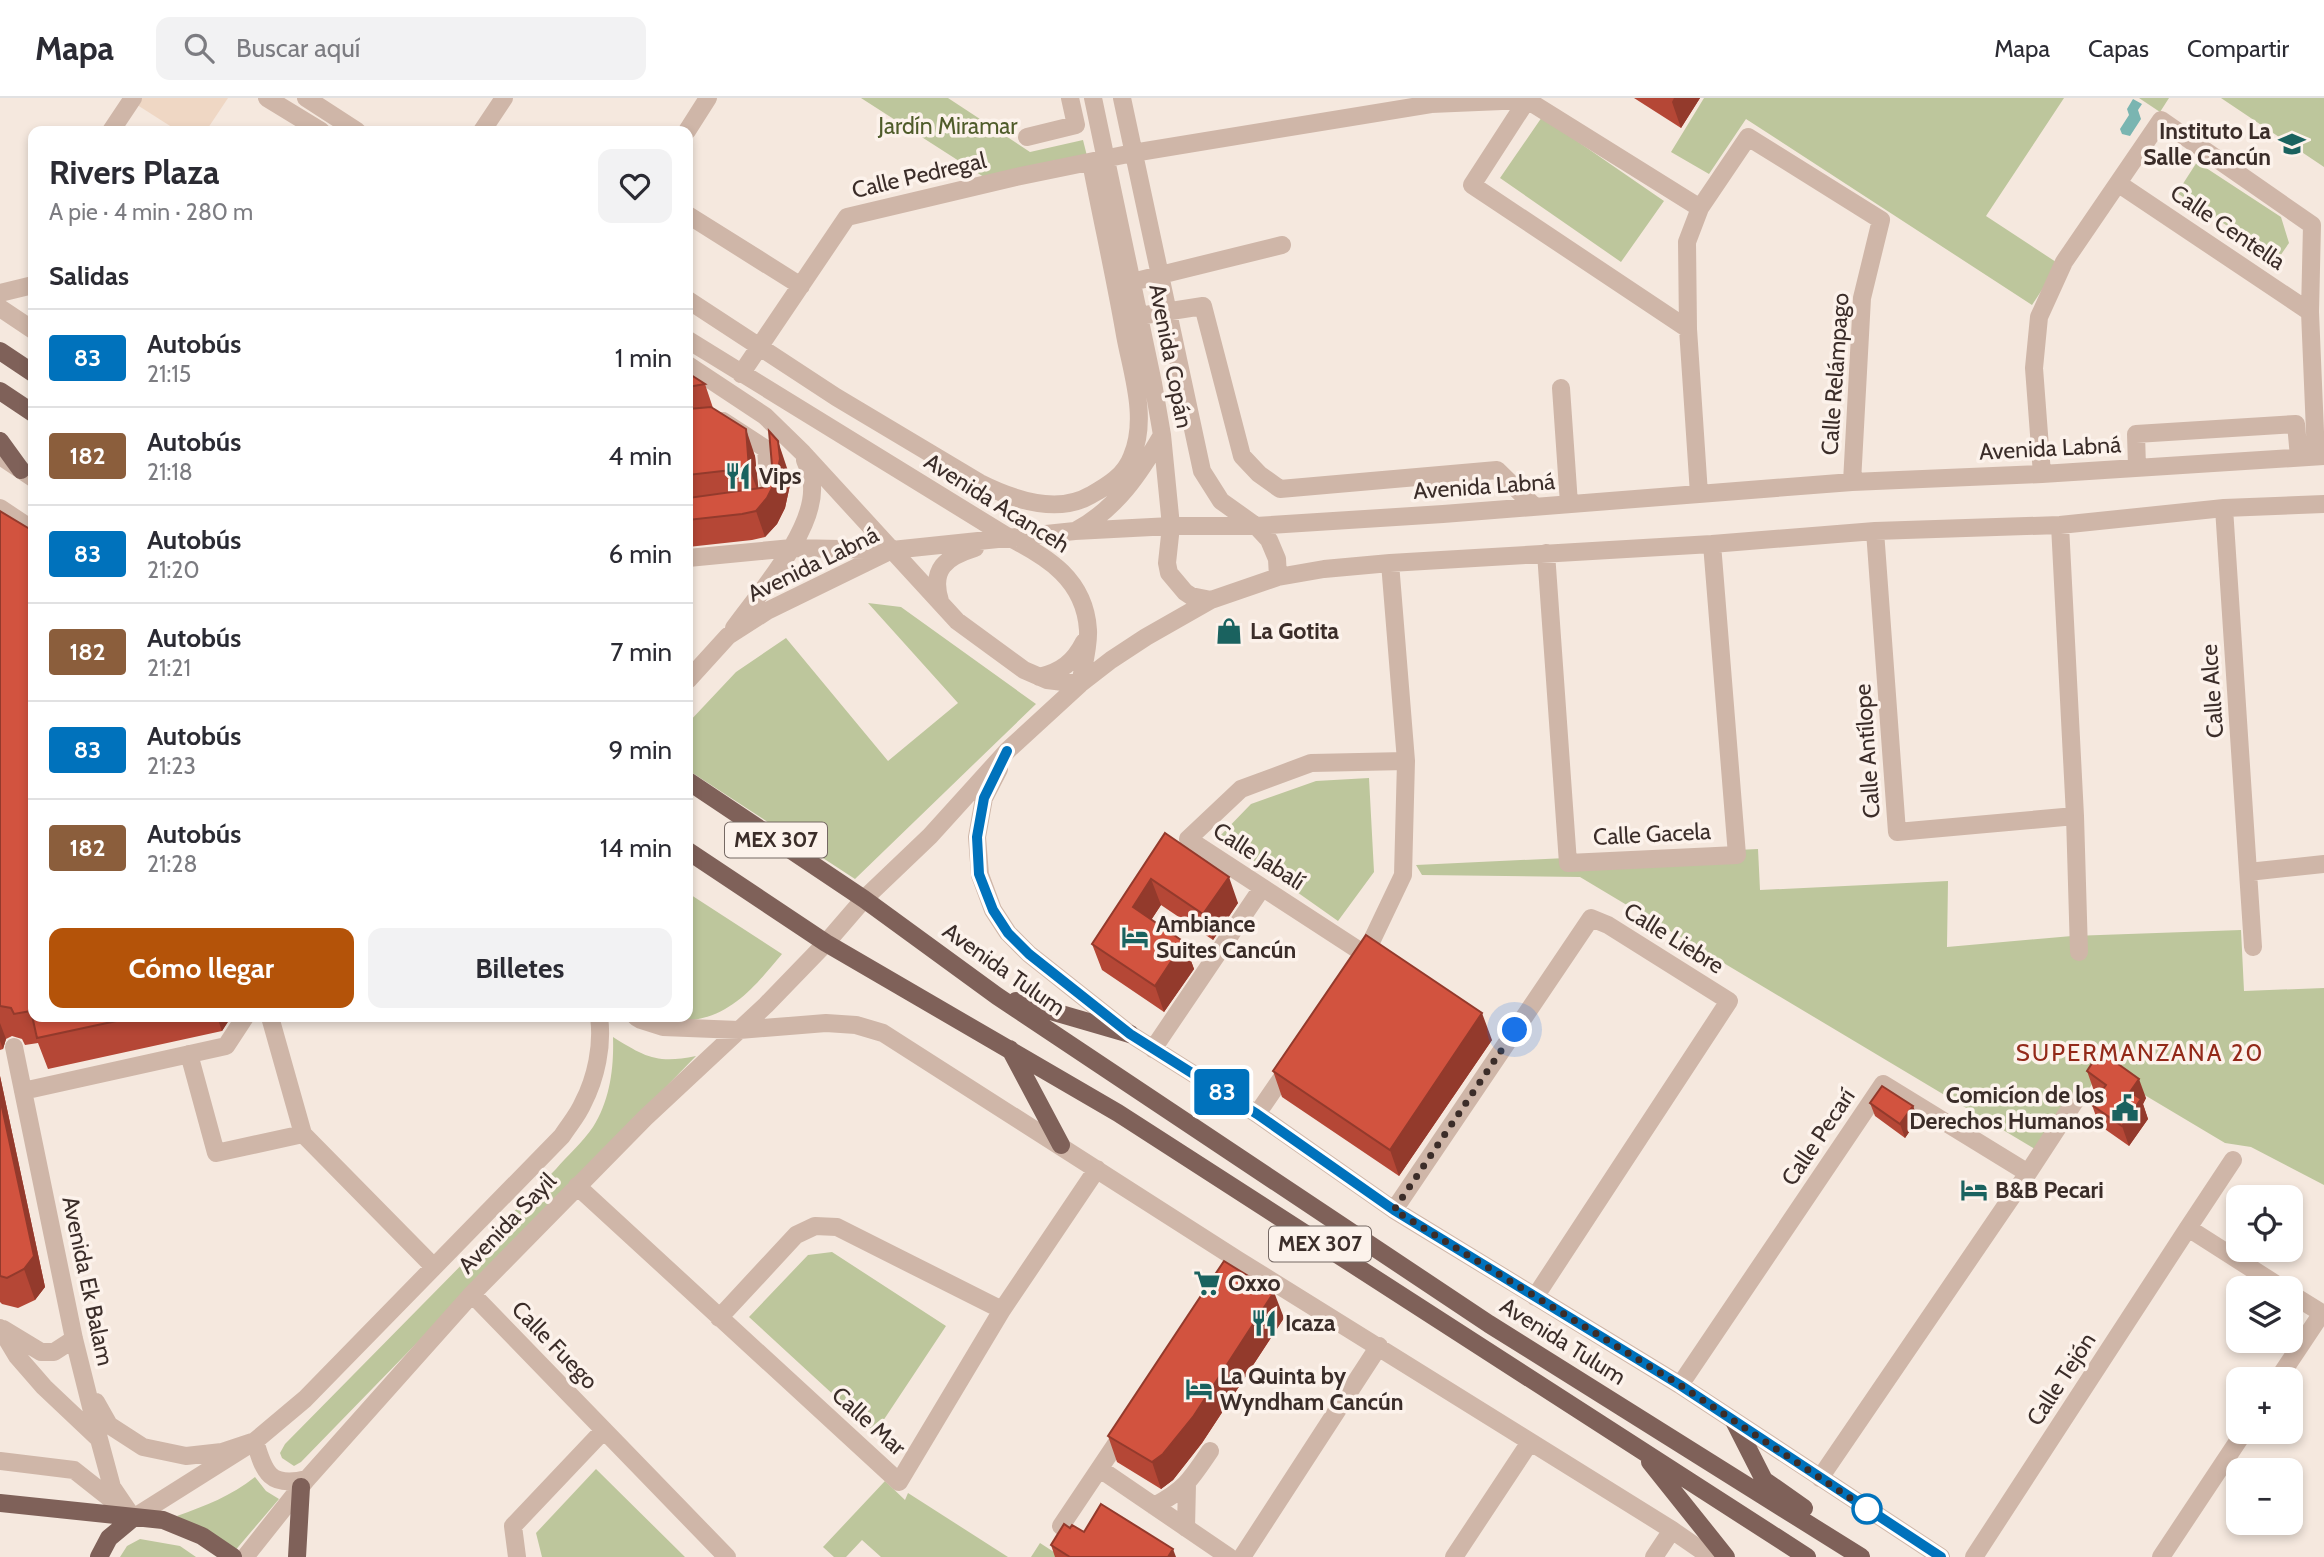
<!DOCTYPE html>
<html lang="es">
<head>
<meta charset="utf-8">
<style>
	:root { --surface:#fff; --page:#f2f2f3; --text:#2b2b33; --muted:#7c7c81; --line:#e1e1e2; --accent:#b45309 }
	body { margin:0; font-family:Cabin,sans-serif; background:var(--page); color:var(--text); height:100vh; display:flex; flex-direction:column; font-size:26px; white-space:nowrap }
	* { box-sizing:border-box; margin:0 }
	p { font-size:23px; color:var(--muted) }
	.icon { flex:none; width:38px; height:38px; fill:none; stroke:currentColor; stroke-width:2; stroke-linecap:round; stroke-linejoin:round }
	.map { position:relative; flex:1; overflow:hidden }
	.panel { position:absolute; left:28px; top:28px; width:665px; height:896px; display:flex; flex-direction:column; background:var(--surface); border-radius:14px; box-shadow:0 4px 10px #0003 }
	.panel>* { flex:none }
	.badge { padding:0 14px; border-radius:5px; font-size:24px; line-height:46px }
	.tools { position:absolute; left:2226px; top:1087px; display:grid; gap:14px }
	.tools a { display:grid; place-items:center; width:77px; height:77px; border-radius:14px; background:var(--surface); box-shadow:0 4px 10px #0003; font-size:35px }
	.you { position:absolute; width:35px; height:35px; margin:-18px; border:5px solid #fff; border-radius:50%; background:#1a73e8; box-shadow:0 0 0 10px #1a73e833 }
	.map>.badge { position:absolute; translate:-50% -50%; box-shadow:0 0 0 4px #fff }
	h2 { padding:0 21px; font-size:26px; line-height:63px }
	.round { display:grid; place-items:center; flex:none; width:74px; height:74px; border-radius:14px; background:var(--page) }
	.head { display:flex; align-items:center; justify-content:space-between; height:119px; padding:0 21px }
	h1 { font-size:33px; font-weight:800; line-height:52px }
	.primary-button { display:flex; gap:14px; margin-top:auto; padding:14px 21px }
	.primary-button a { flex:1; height:80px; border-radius:14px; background:var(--accent); color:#fff; font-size:28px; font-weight:800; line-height:80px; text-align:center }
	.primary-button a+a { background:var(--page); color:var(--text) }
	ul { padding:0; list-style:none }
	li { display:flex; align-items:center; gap:21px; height:98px; padding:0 21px; border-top:2px solid var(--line) }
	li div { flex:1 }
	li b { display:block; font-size:26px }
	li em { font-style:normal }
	li .badge { min-width:77px; font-weight:700; text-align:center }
	header { display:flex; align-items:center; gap:42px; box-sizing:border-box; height:98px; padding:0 35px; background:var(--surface); border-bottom:2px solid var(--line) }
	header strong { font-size:33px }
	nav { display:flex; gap:38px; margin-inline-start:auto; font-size:24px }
	.search { width:490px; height:63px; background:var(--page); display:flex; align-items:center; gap:18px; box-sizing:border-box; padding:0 24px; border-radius:14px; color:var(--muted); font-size:26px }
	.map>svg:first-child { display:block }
	.green { fill:#bdc69c }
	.plaza { fill:#efd7c4 }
	.water { fill:#7ab5b1 }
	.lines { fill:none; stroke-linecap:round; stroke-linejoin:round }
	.minor { stroke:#cfb6a8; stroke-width:18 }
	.major { stroke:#7f6159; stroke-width:18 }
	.wall { fill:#b54736 }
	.shaded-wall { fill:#933a2c }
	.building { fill:#d2533f; stroke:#933a2c; stroke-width:2 }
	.line-casing { stroke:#fff; stroke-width:16 }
	.line { stroke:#0072bc; stroke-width:10 }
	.walk { stroke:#3b2d29; stroke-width:7; stroke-dasharray:0 12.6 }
	.stop-dot { fill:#fff; stroke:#0072bc; stroke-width:3.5 }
	.labels { text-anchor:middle; stroke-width:7; stroke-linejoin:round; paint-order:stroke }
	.shield { fill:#fcf2eb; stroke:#756863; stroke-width:2 }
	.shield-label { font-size:21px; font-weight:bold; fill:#3b2d29 }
	.park-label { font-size:23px; fill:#4f5c2a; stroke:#fcf2eb }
	.poi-label { font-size:23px; font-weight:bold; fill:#3b2d29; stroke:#fcf2eb; text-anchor:start }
	.street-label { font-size:23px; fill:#3b2d29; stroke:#fcf2eb }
	.neighbourhood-label { font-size:24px; letter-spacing:2px; fill:#932919; stroke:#fcf2eb }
</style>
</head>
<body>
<header>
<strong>Mapa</strong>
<div class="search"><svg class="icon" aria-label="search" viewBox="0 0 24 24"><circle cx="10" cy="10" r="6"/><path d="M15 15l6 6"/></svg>Buscar aquí</div>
<nav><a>Mapa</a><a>Capas</a><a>Compartir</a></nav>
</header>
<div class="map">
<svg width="2324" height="1459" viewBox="0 0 2324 1459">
	<rect width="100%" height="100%" fill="#f5e8de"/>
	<path class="green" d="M861,0H948L1030,54L1083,42L1087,58L987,81Z
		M1704,0H2064L1986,118L2059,166L2032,207L1746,21L1709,76L1671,54Z
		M2139,0H2169L2160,14Z
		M2221,0H2324V69Z
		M1542,19L1664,103L1621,164L1500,80Z
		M2197,64L2281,119L2289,145L2278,161L2177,95Z
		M868,505L901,509L1036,606L855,781L688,672V625L736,574L786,540L888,663L958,605Z
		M1369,680L1374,774L1338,823L1219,739L1251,706L1316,683Z
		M1758,751L1760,792L1948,783L1947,849L2072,838L2241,832L2244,893L2324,890V1087L2251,1049L2225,1045L2101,971L2048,1059L1580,779L1422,777L1416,767Z
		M688,795L782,856C757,886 732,918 691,922C678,923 670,924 659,919H688Z
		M613,939C645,959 657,966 696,958L301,1364L294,1368L282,1360L280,1355L285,1346L556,1071C567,1058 583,1044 593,1029C610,1002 614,970 613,939Z
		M832,1154L946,1228L875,1335L749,1219L808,1157Z
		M596,1371L685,1459H542L536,1435Z
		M255,1379L266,1393L279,1401L233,1455L177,1418C205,1408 231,1398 255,1379Z
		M885,1383L905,1402L908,1395L1008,1459H881L862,1442L846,1459H834L823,1449Z
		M140,1441L180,1448L196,1459H120L127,1448Z
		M1040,1445L1057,1456L1055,1459H1031Z"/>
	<path class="plaza" d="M133,0H228L206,33H178L131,3Z"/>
	<path class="water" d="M2133,1L2142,6L2138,12L2141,21L2130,38L2122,36L2120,31L2129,17L2127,11Z"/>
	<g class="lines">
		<path class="minor" d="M267,0L321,33
			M306,0L357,33
			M1093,0L1153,285L1162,337L1171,428L1167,465L1169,475L1185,494L1191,498L1211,502
			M1122,0L1202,373L1221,403L1256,428L1269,442L1277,461L1278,479
			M111,33L133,0
			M482,33L504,0
			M687,33L708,0
			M1027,39L1076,27L1070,0
			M2119,86L2310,214
			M688,117L801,188
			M1132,184L1282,147
			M0,195L33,187
			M688,202L836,299L980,385C1012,401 1057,417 1091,397C1109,387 1125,377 1132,358C1148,320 1132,275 1125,237C1115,179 1102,122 1091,64
			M0,210L33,232
			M1139,218L1203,208L1242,358L1259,376L1280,391L1497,372L1535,409
			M1688,231L1472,87L1527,2L1700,110
			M688,242L1008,439C1048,459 1085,482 1088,532C1089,549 1083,569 1080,586
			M688,267L765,318L803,355L957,523L1024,572L1047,582L1080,586
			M741,276L847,119L1016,79L1133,55L1431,6L1527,2
			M1561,290L1569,406
			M688,327L723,323L766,351L770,407
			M0,358L33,380
			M2137,369L2136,336L2296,326L2299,359
			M2042,376L2034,270L2039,219L2064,164L2161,22L2312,127L2310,214L2316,358
			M1699,396L1688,231L1687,144L1700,110L1748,39L1881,122L1862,200L1852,384
			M0,410L33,432
			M2224,410L2248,774L2324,766
			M1077,432C1117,410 1140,375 1162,337
			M1875,433L1897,734L2075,718L2060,427
			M1546,455L1568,765L1737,757L1712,446
			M688,460L792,450L889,452
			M940,503C930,471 946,459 975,450
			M734,530C759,495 815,433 812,388C812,379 808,370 805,362
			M1039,579C1061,574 1074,564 1084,544
			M688,582L728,538L767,513L892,452L1075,433L1171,428H1256L1443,416L1852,384L2042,376L2324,358
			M999,671L984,700L977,739L980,777L993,812L1008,835L1029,856L1130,936L1257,1016L1394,1112L1680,1287L1941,1459
			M2075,718L2079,854
			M2248,774L2253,849
			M1366,857L1188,741L1241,691L1311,665L1406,663
			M1363,861L1403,777L1406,663L1390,465
			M270,919L303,1036
			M636,919L641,922L663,929L739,932L826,925L856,927L883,935L1238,1162L1672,1432L1711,1459
			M14,949L74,1241L99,1341L112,1389L133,1420
			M1153,951L1262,790
			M189,956L216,1055L303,1036L433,1168
			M23,993L226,948L245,919
			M1257,1016L1290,968
			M2028,1075L2075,1003
			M577,1088L899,1384L1002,1212L1097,1071
			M1394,1112L1591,820L1608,827L1729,903L1535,1199
			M2188,1130L2233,1062
			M472,1196L727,1459
			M719,1220L796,1137L815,1128L837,1129L1002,1212
			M0,1230L17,1258L44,1289L99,1341
			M3,1231L41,1254H54L74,1241
			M2278,1281L2322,1215L2291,1196
			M1680,1287L1883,986L2028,1075L1820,1380
			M96,1304L109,1327L143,1349L186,1358L222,1354L255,1343C264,1375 270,1390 307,1381
			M0,1363L74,1372L117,1406
			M1100,1371L1229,1459
			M1154,1408C1185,1392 1191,1381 1210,1353
			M133,1420L255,1343L305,1301L562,1038C569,1027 578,1017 583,1005C596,980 603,947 599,919
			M1061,1428L1126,1331
			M1186,1430L1187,1386
			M245,1459L307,1381L472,1196L645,1020L766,907L826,845L864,801L930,738L1007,653L1080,586L1111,562L1146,539L1211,502L1278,479L1324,471L1390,465L1712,446L1875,433L2060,427L2224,410L2324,406
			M517,1459L513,1428L604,1332
			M1242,1459L1379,1248
			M1454,1459L1530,1344
			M1654,1459L1672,1432
			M1974,1459L2188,1130L2282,1190
			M2161,1459L2244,1334"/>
		<path class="major" d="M0,253L33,275
			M0,293L33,315
			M0,343L21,372
			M688,683L864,801L997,898L1489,1226L1861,1459
			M688,753L826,845L1118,1015L1807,1459
			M1016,903L1130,936
			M1010,951L1061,1047
			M1735,1325L1764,1382L1804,1410
			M1650,1364L1726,1459
			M0,1405L163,1422L202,1438L233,1459
			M99,1459L109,1440L133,1420
			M297,1459L301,1389"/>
	</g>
	<path class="wall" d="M1634,0H1700L1681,30Z
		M688,275L705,286L713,310L755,358L758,391L768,389L787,370L790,387L785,410L777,426L765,439L752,442L688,449Z
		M0,413L33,919H231L222,933L48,971L38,945L25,947L22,941L12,938L6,941L3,951L0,952Z
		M1165,735L1238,805L1213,842L1161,807L1151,822L1184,844L1194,871L1164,914L1102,872L1092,846Z
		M1492,942L1399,1078L1282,999L1273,973Z
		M2087,973L2146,1000L2143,1006L2148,1021L2129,1048L2099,1027L2092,1007L2099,996L2094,993Z
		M0,978L45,1189L35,1202L18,1210L2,1206L0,1204Z
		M1870,1005L1913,1008L1918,1021L1905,1040L1875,1018Z
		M1284,1220L1202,1345L1173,1382L1161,1391L1117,1364L1108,1338Z
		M1070,1430L1084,1434L1176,1459H1055L1051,1447Z"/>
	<path class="shaded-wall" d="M1674,0H1700L1681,30L1672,4Z
		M746,331L755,358L759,396L749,370Z
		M778,343L787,370L790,387L785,410L777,426L765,439L756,413L775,384Z
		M1229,779L1238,805L1213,842L1203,816Z
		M1151,781L1161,807L1142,836L1133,809Z
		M1184,844L1194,871L1164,914L1155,888Z
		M1482,915L1492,942L1399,1078L1390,1052Z
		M217,919H231L222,933Z
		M0,925L6,941L3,951L0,943Z
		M0,978L45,1189L35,1202L24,1171L0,1000Z
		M2139,981L2146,1000L2143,1006L2148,1021L2129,1048L2122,1028L2130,994Z
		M1913,1008L1918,1021L1905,1040L1900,1026Z
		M1274,1194L1284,1220L1202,1345L1173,1382L1161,1391L1152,1364Z
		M1173,1451L1176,1459H1168Z"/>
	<path class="building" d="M688,275L705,286L688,289Z
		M711,309L746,331L749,370L688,377V311Z
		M769,333L778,343L780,361L775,384L767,400L756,413L742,416L688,422V400L768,389L773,379Z
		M0,413L33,433V919H135L37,940L31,913L14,916L11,910L0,908Z
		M1165,735L1229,779L1203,816L1151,781L1133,809L1184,844L1155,888L1092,846Z
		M1366,837L1482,915L1390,1052L1273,973Z
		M2100,953L2139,981L2130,994L2141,1001L2122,1028L2092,1007L2106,987L2087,973Z
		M1882,988L1913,1008L1900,1026L1870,1005Z
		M0,1000L34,1158L24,1171L7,1180L0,1178Z
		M1224,1163L1274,1194L1193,1319L1163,1356L1152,1364L1108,1338Z
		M1101,1406L1173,1451L1168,1459H1070L1051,1447L1064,1426L1070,1430L1072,1427L1084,1434Z"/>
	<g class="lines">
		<defs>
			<path id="line" d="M1007,653L984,700L977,739L979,776L993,812L1008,835L1029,856L1130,936L1257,1016L1394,1112L1680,1287L1941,1459"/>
		</defs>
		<use href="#line" class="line-casing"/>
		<use href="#line" class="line"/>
		<path class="walk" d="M1515,932L1394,1112L1680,1287L1867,1411"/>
	</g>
	<defs>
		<symbol id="school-bare" viewBox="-9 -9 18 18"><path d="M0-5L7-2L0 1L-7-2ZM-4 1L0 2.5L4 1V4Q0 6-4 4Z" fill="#1a625f" stroke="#fcf2eb" stroke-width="2.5" paint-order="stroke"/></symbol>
		<symbol id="restaurant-bare" viewBox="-9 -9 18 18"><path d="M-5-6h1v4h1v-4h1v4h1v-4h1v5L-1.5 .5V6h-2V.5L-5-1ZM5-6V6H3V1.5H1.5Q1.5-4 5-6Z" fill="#1a625f" stroke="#fcf2eb" stroke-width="2.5" paint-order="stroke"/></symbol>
		<symbol id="shop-bare" viewBox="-9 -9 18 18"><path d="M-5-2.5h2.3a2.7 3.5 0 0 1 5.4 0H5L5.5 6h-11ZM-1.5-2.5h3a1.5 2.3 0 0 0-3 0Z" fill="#1a625f" stroke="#fcf2eb" stroke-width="2.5" paint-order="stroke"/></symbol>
		<symbol id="hotel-bare" viewBox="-9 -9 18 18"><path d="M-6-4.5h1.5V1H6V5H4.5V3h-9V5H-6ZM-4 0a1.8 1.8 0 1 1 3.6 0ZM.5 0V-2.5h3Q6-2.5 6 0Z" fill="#1a625f" stroke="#fcf2eb" stroke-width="2.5" paint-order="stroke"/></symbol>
		<symbol id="civic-bare" viewBox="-9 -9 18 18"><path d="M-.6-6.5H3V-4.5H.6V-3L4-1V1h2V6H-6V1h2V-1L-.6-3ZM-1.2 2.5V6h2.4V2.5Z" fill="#1a625f" stroke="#fcf2eb" stroke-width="2.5" paint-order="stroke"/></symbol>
		<symbol id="supermarket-bare" viewBox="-9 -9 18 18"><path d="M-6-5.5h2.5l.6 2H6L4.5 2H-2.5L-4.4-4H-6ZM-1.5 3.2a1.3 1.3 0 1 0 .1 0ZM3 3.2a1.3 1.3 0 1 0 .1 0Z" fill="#1a625f" stroke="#fcf2eb" stroke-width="2.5" paint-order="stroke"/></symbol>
	</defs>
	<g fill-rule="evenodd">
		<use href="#school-bare" x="2273" y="27" width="38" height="38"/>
		<use href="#restaurant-bare" x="719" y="359" width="38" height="38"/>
		<use href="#shop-bare" x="1210" y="514" width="38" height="38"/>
		<use href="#hotel-bare" x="1116" y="820" width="38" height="38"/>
		<use href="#civic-bare" x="2106" y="991" width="38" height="38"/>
		<use href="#hotel-bare" x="1955" y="1073" width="38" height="38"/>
		<use href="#supermarket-bare" x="1188" y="1166" width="38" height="38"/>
		<use href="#restaurant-bare" x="1245" y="1206" width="38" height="38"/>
		<use href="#hotel-bare" x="1180" y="1272" width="38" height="38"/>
	</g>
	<circle class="stop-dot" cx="1867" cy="1411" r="14"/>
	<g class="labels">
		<g class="shield">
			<rect x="725" y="724.5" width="102" height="35" rx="5"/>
			<rect x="1269" y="1128.5" width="102" height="35" rx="5"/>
		</g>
		<g class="shield-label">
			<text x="776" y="749">MEX 307</text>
			<text x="1320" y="1153">MEX 307</text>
		</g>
		<g class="park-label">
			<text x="948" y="36">Jardín Miramar</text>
		</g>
		<g class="poi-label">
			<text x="2271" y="41" text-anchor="end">Instituto La<tspan x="2271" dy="26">Salle Cancún</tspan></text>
			<text x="759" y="386">Vips</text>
			<text x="1250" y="541">La Gotita</text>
			<text x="1156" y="834">Ambiance<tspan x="1156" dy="26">Suites Cancún</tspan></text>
			<text x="2104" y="1005" text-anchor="end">Comicíon de los<tspan x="2104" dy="26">Derechos Humanos</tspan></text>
			<text x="1995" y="1100">B&amp;B Pecari</text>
			<text x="1228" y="1193">Oxxo</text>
			<text x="1285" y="1233">Icaza</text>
			<text x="1220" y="1286">La Quinta by<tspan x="1220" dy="26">Wyndham Cancún</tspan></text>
		</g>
		<g class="street-label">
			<text transform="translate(919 77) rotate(-13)" y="8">Calle Pedregal</text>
			<text transform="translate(2228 129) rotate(34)" y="8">Calle Centella</text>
			<text transform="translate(1171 258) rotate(79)" y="8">Avenida Copán</text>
			<text transform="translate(1835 276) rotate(-86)" y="8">Calle Relámpago</text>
			<text transform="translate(2050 350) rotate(-3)" y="8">Avenida Labná</text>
			<text transform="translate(1484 388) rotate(-4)" y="8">Avenida Labná</text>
			<text transform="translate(997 405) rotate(32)" y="8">Avenida Acanceh</text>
			<text transform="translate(813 466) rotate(-26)" y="8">Avenida Labná</text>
			<text transform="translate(2212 593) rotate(-94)" y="8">Calle Alce</text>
			<text transform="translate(1867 653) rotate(-94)" y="8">Calle Antílope</text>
			<text transform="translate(1652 736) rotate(-3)" y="8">Calle Gacela</text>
			<text transform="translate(1259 758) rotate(33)" y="8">Calle Jabalí</text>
			<text transform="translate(1674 840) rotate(32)" y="8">Calle Liebre</text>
			<text transform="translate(1004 871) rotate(35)" y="8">Avenida Tulum</text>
			<text transform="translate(1818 1039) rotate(-56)" y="8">Calle Pecarí</text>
			<text transform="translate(507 1125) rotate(-46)" y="8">Avenida Sayil</text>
			<text transform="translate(88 1183) rotate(78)" y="8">Avenida Ek Balam</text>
			<text transform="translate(1563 1243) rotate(32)" y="8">Avenida Tulum</text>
			<text transform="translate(555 1247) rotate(46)" y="8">Calle Fuego</text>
			<text transform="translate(2061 1281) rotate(-57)" y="8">Calle Tejón</text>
			<text transform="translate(869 1323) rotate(42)" y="8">Calle Mar</text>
		</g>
		<g class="neighbourhood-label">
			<text x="2140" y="963">SUPERMANZANA 20</text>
		</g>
	</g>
</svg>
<div class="tools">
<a><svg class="icon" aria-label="locate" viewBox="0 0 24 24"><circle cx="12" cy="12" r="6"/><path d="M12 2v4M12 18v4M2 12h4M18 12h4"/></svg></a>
<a><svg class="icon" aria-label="layers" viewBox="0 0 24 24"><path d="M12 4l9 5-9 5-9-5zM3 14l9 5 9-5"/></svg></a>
<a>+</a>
<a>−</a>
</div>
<div class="you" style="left:1515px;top:932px"></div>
<b class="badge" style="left:1222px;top:994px;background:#0072bc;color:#fff">83</b>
<section class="panel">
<div class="head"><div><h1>Rivers Plaza</h1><p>A pie · 4 min · 280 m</p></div><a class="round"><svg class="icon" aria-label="heart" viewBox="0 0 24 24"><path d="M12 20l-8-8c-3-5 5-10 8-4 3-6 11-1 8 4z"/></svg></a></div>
<h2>Salidas</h2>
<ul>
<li><span class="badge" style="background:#0072bc;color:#fff">83</span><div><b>Autobús</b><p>21:15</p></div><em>1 min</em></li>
<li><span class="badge" style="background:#8b5e3c;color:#fff">182</span><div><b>Autobús</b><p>21:18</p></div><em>4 min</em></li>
<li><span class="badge" style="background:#0072bc;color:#fff">83</span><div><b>Autobús</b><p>21:20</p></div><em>6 min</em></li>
<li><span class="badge" style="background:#8b5e3c;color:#fff">182</span><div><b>Autobús</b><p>21:21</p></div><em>7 min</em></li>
<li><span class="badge" style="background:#0072bc;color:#fff">83</span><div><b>Autobús</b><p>21:23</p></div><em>9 min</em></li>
<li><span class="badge" style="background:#8b5e3c;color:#fff">182</span><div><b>Autobús</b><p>21:28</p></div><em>14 min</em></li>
</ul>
<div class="primary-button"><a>Cómo llegar</a><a>Billetes</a></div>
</section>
</div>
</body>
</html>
